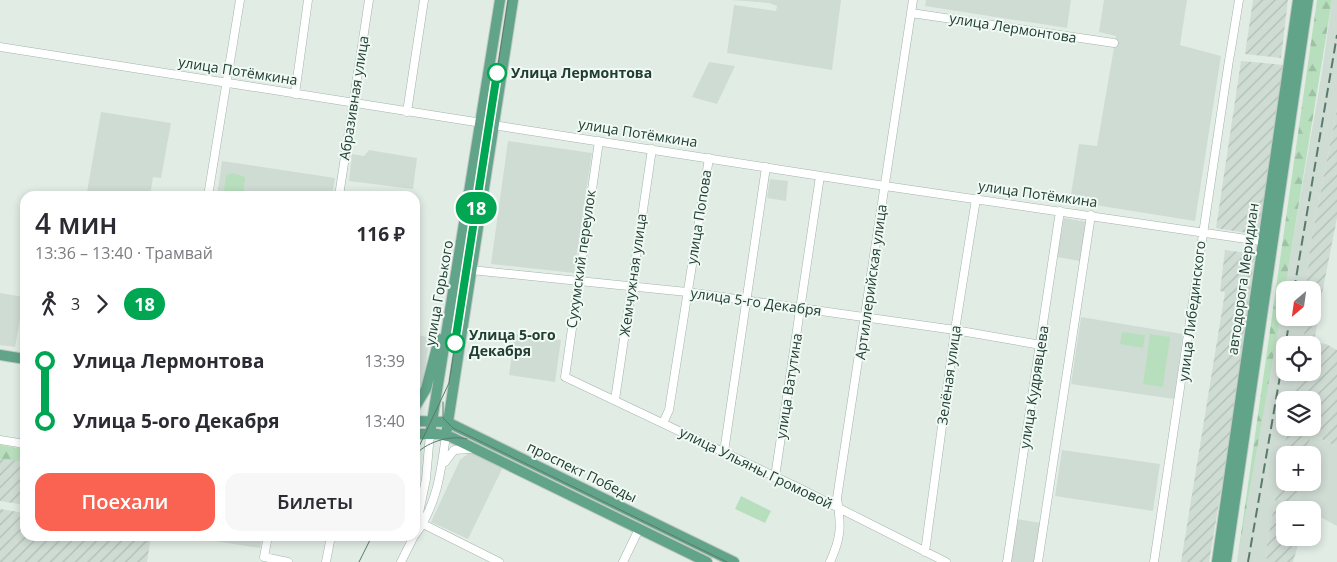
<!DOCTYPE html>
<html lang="ru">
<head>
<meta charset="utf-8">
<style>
	:root { --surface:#fff; --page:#f7f7f7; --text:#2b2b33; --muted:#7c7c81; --accent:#fa6351 }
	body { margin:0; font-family:"Open Sans",sans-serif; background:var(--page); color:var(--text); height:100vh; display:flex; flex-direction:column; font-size:19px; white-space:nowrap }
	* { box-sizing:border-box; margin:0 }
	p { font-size:16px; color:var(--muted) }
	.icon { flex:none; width:28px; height:28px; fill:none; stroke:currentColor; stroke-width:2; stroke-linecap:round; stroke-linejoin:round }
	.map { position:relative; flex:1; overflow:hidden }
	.panel { position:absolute; left:20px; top:191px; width:400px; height:350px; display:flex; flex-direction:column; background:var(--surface); border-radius:15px; box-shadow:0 2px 8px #0003 }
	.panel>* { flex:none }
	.badge { padding:0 10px; border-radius:16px; font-size:18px; line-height:32px }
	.needle { width:32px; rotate:209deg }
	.buttons { position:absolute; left:1276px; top:281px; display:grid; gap:10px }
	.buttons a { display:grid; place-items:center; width:45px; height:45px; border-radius:10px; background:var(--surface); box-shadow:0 2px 8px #0003; font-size:25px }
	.map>.badge { position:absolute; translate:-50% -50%; box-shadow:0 0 0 2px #fff }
	.legs { display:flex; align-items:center; gap:8px; height:55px; padding:0 15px; font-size:16px }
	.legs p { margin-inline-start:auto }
	.headline { display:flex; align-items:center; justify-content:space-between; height:85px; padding:0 15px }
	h1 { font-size:28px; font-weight:600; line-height:38px }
	.button { display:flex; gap:10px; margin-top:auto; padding:10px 15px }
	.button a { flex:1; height:58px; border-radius:15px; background:var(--accent); color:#fff; font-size:20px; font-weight:600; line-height:58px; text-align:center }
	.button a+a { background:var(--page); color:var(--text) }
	ul { padding:0 15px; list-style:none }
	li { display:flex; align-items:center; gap:18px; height:60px; font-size:19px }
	li i { display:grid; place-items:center; width:8px; height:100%; margin:0 6px; background:currentColor }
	li i::after { content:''; width:12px; height:12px; margin:-6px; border:4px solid; border-radius:50%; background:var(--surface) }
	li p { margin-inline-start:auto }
	li:first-child i { background:linear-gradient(#0000 50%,currentColor 0) }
	li:last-child i { background:linear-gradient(currentColor 50%,#0000 0) }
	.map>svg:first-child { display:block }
	.built { fill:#cfdcd4 }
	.industrial { fill:url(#industrial-furrows) }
	.green { fill:#b8dfbd }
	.forest { fill:url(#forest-firs) }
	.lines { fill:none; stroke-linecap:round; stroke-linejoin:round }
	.minor-casing { stroke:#a3b4ac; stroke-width:9 }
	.major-casing { stroke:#c1c9c6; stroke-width:12 }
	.minor { stroke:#fff; stroke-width:8 }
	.major { stroke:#62a48a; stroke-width:10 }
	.tram { stroke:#5a7a6d; stroke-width:1 }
	.rail { stroke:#5a7a6d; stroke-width:2; stroke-dasharray:10 5; stroke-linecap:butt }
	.line-1-casing { stroke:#fff; stroke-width:11 }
	.line-1 { stroke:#00a651; stroke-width:8 }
	.stop-1-dot { fill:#fff; stroke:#00a651; stroke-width:2.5 }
	.labels { text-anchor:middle; stroke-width:4; stroke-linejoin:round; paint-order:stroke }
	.street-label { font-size:14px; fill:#203e32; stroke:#f1f9f4 }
	.stop-label { font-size:14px; font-weight:bold; fill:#203e32; stroke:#f1f9f4; text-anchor:start }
</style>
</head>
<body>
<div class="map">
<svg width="1337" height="562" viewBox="0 0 1337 562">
	<defs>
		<pattern id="industrial-furrows" width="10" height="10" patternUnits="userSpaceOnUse" patternTransform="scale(1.25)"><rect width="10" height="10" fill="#cfdcd4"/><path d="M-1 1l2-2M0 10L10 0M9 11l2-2" fill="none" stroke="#b1beb6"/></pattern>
		<pattern id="forest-firs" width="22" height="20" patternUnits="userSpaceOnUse" patternTransform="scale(1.25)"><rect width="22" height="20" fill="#b8dfbd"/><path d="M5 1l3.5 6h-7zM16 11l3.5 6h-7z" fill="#9ec0a3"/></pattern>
	</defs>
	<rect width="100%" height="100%" fill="#e1ece5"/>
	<path class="built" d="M732,0H841L832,70L727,53L734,5L776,11L777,6L769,3Z
		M926,0H1071L1067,28L925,6Z
		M1104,0H1187L1180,45L1221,56L1195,221L1070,201L1079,144L1097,146L1116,36L1099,32Z
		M1332,0H1337V109L1310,247L1306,290H1285V318H1306V322L1302,345H1285V372L1297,373L1292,400H1285V428H1288L1266,550L1267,562H1237L1322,72Z
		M709,62L735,66L717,104L692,97Z
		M101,112L171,123L161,178L153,177L150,196H112L87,192Z
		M508,141L592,153L574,273L491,264Z
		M369,150L417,158L413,189L349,181L352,154L364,156Z
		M222,161L335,178L332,196H217Z
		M770,179L788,181L786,201L767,198Z
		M1064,218L1087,222L1080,261L1057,257Z
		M0,293L24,297L15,347L0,345Z
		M1081,317L1183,334L1174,399L1071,384Z
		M415,334L430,338L422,388L415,398Z
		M515,334L561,340L555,382L509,375Z
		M1310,434L1337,447V526L1313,513L1312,510H1307L1297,501L1300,483L1312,482V455H1306Z
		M1062,450L1160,464L1153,511L1055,496Z
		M470,452L504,465L468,539L431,522L460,460Z
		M1017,519L1041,523L1035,562H1010Z
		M183,536H263L260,548Z"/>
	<path class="industrial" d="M1253,0H1288L1281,58L1245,54Z
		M1241,61L1285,65L1259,235L1216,228Z
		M1337,109V218L1319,309L1313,308L1312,290H1306L1310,247Z
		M1225,250L1255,254L1232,426L1209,562H1181L1225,292L1220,291Z
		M1306,322L1317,324L1314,342L1326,344L1337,350V447L1311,434L1306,455H1285V482L1300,483L1297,501L1307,510H1285V538H1300L1293,562H1267L1266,550L1288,428H1312V400H1292L1297,373L1312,372V345H1302Z
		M0,454L25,458V505L0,501Z
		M0,509L25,513V536H151L147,562H0Z"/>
	<path class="green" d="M232,173L245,177L243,196H223L226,176Z
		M1122,332L1145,335L1143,348L1120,344Z
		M1150,334L1170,337L1163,387L1143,384Z
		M741,496L771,511L765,523L735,509Z"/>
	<path class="forest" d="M1317,0H1332L1280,319L1237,562Z
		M0,445L25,449V462L0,459Z"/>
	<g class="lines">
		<defs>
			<path id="minor" d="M911,13L1114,43
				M0,47L482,123
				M1230,55L1239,0
				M295,94L308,0
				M407,112L424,0
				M493,125L885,186L1267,242
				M599,141L565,377L795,486L946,562
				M208,196L240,0
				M339,196L369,0
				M471,270L687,292L955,330L1041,345
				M615,400L652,149
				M663,423L669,410L709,158
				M0,440L25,444
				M724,452L766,167
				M445,462L454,450L471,449
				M775,477L820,176
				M423,524L499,562
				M415,532L426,479L430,434
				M415,535C437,505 441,472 446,435
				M268,536L264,557L288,562
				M925,552L955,330L976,199
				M326,562L331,536
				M401,562L414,536
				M623,562L639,529
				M830,562C842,536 841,525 837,498L913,0
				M1007,562L1060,211
				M1038,562L1091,215
				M1154,562L1229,60"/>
			<path id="major" d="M0,355L25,359
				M415,407L426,389L439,339
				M415,421L447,422L734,562
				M415,434H438L451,437L707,562
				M430,434L500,0
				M446,435L513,0
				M1217,562L1298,0
				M1226,562L1308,0"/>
		</defs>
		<use href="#minor" class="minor-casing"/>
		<use href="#major" class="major-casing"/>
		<use href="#minor" class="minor"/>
		<use href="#major" class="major"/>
		<path class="tram" d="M443,402V418L453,428L727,562
			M417,453C429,441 451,435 467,439
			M415,455L449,383L508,0
			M359,562L372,536"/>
		<path class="rail" d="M1294,290L1337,35
			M1248,562L1290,318"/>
	</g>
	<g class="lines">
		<defs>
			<path id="line-1" d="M455,343L497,73"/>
		</defs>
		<use href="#line-1" class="line-1-casing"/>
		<use href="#line-1" class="line-1"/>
	</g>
	<g class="stop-1-dot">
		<circle cx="497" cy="73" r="9"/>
		<circle cx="455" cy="343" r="9"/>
	</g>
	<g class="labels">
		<g class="street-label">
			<text transform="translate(1013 28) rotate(9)" y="5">улица Лермонтова</text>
			<text transform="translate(238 71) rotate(9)" y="5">улица Потёмкина</text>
			<text transform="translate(354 98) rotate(-81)" y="5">Абразивная улица</text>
			<text transform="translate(638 133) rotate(9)" y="5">улица Потёмкина</text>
			<text transform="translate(1038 194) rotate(8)" y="5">улица Потёмкина</text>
			<text transform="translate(699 217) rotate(-81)" y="5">улица Попова</text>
			<text transform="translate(581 259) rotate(-82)" y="5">Сухумский переулок</text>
			<text transform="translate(633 275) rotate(-82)" y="5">Жемчужная улица</text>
			<text transform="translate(1243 279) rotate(-82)" y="5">автодорога Меридиан</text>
			<text transform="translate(871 282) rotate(-82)" y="5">Артиллерийская улица</text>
			<text transform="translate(439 293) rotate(-80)" y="5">улица Горького</text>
			<text transform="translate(756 302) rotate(8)" y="5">улица 5-го Декабря</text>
			<text transform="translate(1192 311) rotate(-83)" y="5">улица Либединского</text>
			<text transform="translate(949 375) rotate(-82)" y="5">Зелёная улица</text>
			<text transform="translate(789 386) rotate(-81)" y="5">улица Ватутина</text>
			<text transform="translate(1034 387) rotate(-81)" y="5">улица Кудрявцева</text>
			<text transform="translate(756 468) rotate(26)" y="5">улица Ульяны Громовой</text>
			<text transform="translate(582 472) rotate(26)" y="5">проспект Победы</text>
		</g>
		<g class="stop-label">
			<text x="511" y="78">Улица Лермонтова</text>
			<text x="469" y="340">Улица 5-ого<tspan x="469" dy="16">Декабря</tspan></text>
		</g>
	</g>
</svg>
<div class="buttons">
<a><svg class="needle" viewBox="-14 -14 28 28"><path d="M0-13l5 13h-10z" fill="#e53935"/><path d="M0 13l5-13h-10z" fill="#7c7c81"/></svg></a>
<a><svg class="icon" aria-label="locate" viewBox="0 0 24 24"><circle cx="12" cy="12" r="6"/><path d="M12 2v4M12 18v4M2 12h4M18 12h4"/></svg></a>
<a><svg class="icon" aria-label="layers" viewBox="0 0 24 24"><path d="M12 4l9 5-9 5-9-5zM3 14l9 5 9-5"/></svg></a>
<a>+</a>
<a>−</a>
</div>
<b class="badge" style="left:476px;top:208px;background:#00a651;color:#fff">18</b>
<section class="panel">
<div class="headline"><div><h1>4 мин</h1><p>13:36 – 13:40 · Трамвай</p></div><b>116 ₽</b></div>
<div class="legs"><svg class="icon" aria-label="walk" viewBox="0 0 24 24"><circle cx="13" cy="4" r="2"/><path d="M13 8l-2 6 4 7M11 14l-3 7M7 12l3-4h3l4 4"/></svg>3<svg class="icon" aria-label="forward" viewBox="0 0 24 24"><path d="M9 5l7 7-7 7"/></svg><b class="badge" style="background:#00a651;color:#fff">18</b></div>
<ul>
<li><i style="color:#00a651"></i><b>Улица Лермонтова</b><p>13:39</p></li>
<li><i style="color:#00a651"></i><b>Улица 5-ого Декабря</b><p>13:40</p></li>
</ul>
<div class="button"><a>Поехали</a><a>Билеты</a></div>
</section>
</div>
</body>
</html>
